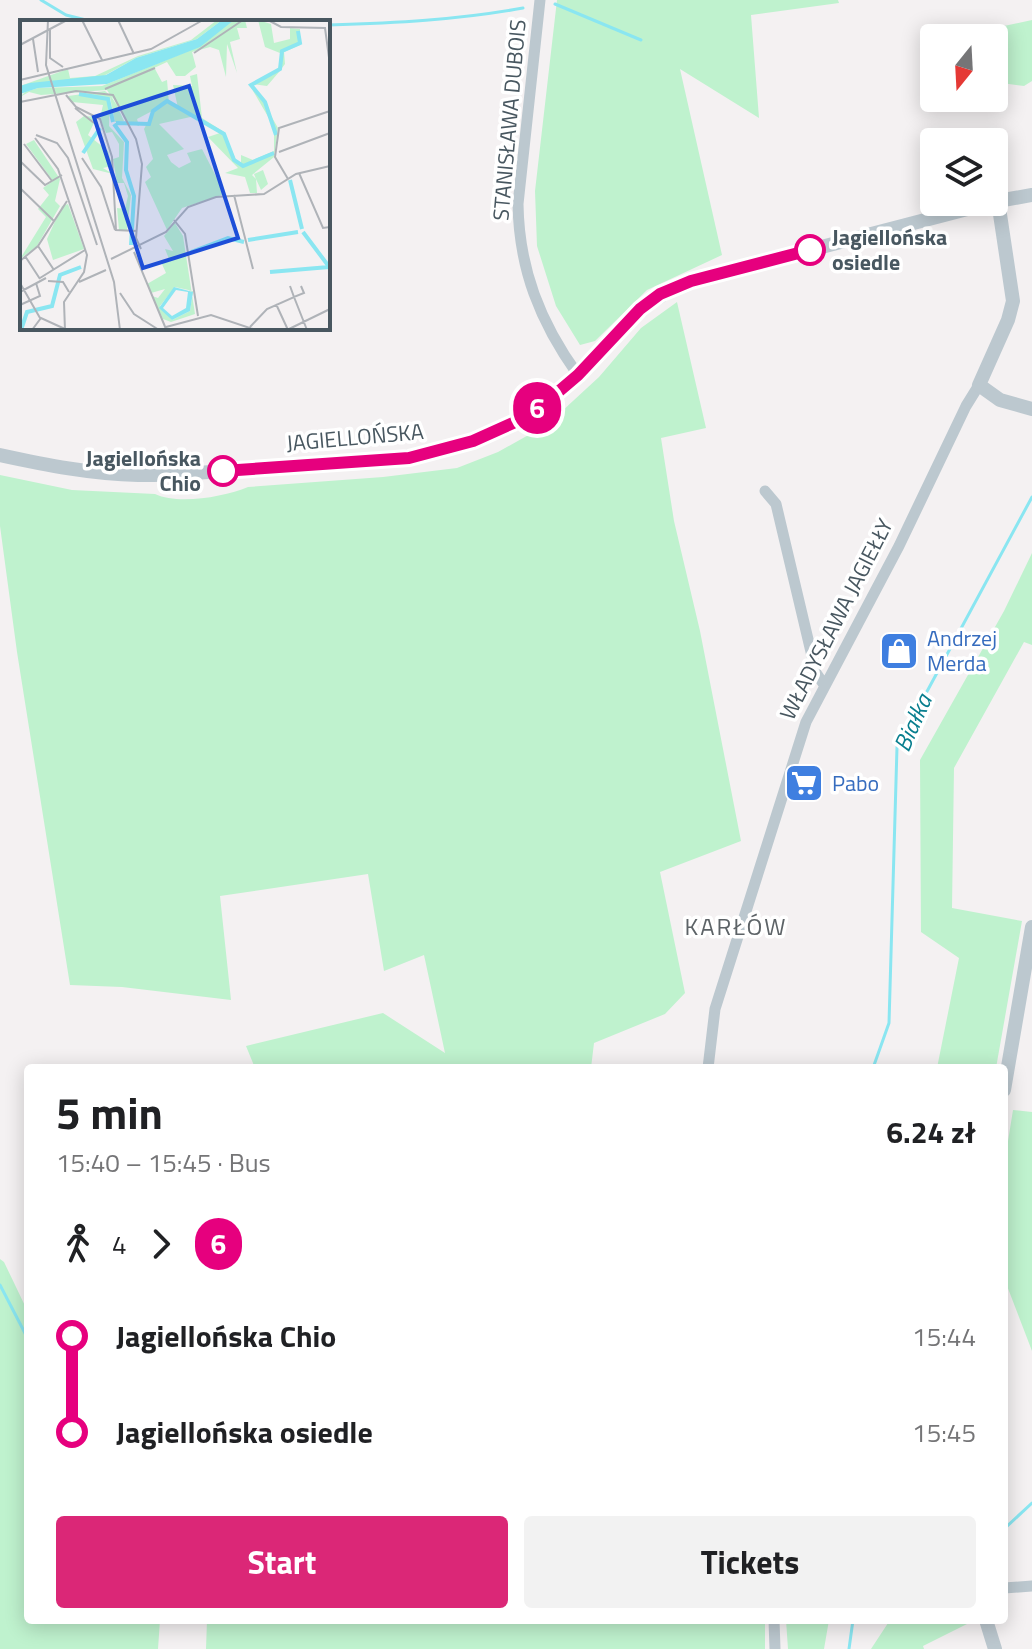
<!DOCTYPE html>
<html lang="en">
<head>
<meta charset="utf-8">
<style>
	:root { --surface:#fff; --page:#f2f2f2; --text:#202124; --muted:#757577; --accent:#db2777 }
	body { margin:0; font-family:"Titillium Web",sans-serif; background:var(--page); color:var(--text); height:100vh; display:flex; flex-direction:column; font-size:30px; white-space:nowrap }
	* { box-sizing:border-box; margin:0 }
	p { font-size:26px; color:var(--muted) }
	.icon { flex:none; width:44px; height:44px; fill:none; stroke:currentColor; stroke-width:2; stroke-linecap:round; stroke-linejoin:round }
	.map { position:relative; flex:1; overflow:hidden }
	.side { position:absolute; left:24px; top:1064px; width:984px; height:560px; display:flex; flex-direction:column; background:var(--surface); border-radius:8px; box-shadow:0 4px 20px #0003 }
	.side>* { flex:none }
	.badge { padding:0 16px; border-radius:26px; font-size:28px; line-height:52px }
	.needle { width:52px; rotate:198deg }
	.buttons { position:absolute; left:920px; top:24px; display:grid; gap:16px }
	.buttons a { display:grid; place-items:center; width:88px; height:88px; border-radius:8px; background:var(--surface); box-shadow:0 4px 20px #0003; font-size:40px }
	.map>.badge { position:absolute; translate:-50% -50%; box-shadow:0 0 0 4px #fff }
	.legs { display:flex; align-items:center; gap:12px; height:88px; padding:0 32px; font-size:26px }
	.legs p { margin-inline-start:auto }
	.headline { display:flex; align-items:center; justify-content:space-between; height:136px; padding:0 32px }
	h1 { font-size:44px; font-weight:700; line-height:60px }
	.cta { display:flex; gap:16px; margin-top:auto; padding:16px 32px }
	.cta a { flex:1; height:92px; border-radius:8px; background:var(--accent); color:#fff; font-size:32px; font-weight:700; line-height:92px; text-align:center }
	.cta a+a { background:var(--page); color:var(--text) }
	ul { padding:0 32px; list-style:none }
	li { display:flex; align-items:center; gap:28px; height:96px; font-size:30px }
	li i { display:grid; place-items:center; width:12px; height:100%; margin:0 10px; background:currentColor }
	li i::after { content:''; width:20px; height:20px; margin:-10px; border:6px solid; border-radius:50%; background:var(--surface) }
	li p { margin-inline-start:auto }
	li:first-child i { background:linear-gradient(#0000 50%,currentColor 0) }
	li:last-child i { background:linear-gradient(currentColor 50%,#0000 0) }
	.map>svg:first-child { display:block }
	.green { fill:#bff2ce }
	.lines { fill:none; stroke-linecap:round; stroke-linejoin:round }
	.stream { stroke:#8ae6f1; stroke-width:3 }
	.minor { stroke:#bcc8cf; stroke-width:11 }
	.tertiary { stroke:#bcc8cf; stroke-width:14 }
	.line-1-casing { stroke:#fff; stroke-width:18 }
	.line-1 { stroke:#e6007e; stroke-width:12 }
	.stop-1-dot { fill:#fff; stroke:#e6007e; stroke-width:4 }
	.labels { text-anchor:middle; stroke-width:7; stroke-linejoin:round; paint-order:stroke }
	.street-label { font-size:22px; fill:#485760; stroke:#fff }
	.stop-label { font-size:22px; font-weight:bold; fill:#485760; stroke:#fff; text-anchor:start }
	.shop-label { font-size:22px; fill:#366cbe; stroke:#fff; text-anchor:start }
	.water-label { font-size:24px; font-style:italic; fill:#087e8e; stroke:#fff }
	.neighbourhood-label { font-size:24px; letter-spacing:2px; fill:#5d6367; stroke:#fff }
	.inset-river { fill:none; stroke:#8ae6f1; stroke-width:4 }
	.inset-road { fill:none; stroke:#afb3b8; stroke-width:2 }
	.view { fill:#1d4ed8; fill-opacity:0.15; stroke:#1d4ed8; stroke-width:4 }
	.inset-edge { fill:none; stroke:#485760; stroke-width:4 }
</style>
</head>
<body>
<div class="map">
<svg width="1032" height="1649" viewBox="0 0 1032 1649">
	<rect width="100%" height="100%" fill="#f4f1f2"/>
	<path class="green" d="M557,0H838L839,3L751,15L759,118L680,69L722,255L647,290L595,341L580,345L556,306L537,246L535,191Z
		M1032,20V81L1024,86L994,82V38H948Z
		M677,302L706,428L661,438L674,521L700,631L741,841L660,872L685,993L665,1014L594,1043L591,1068H255L246,1046L383,1013L445,1053L424,955L384,971L368,874L220,896L231,1000L122,987L70,985L17,652L0,526V475L72,490L155,494C178,505 224,497 248,487L383,477L457,468L498,452L548,424L599,377L641,328Z
		M1032,553V645L1024,642L954,768L952,908L1022,921L996,1068H937L959,958L921,932L920,760L1004,611Z
		M1013,1110L1032,1112V1351L1004,1278V1166Z
		M0,1259L4,1262L28,1312V1620H160L158,1649H0Z
		M207,1620H765V1649H206Z
		M786,1620H829L824,1649H788Z
		M890,1620H975L923,1646L924,1649H871Z"/>
	<g class="lines">
		<path class="stream" d="M41,0L66,15L94,22
			M555,4L641,40
			M328,25C394,23 458,20 523,8
			M873,1068L889,1023L897,747L1032,497
			M0,1285L28,1339
			M1004,1529L1032,1503
			M849,1649L853,1620"/>
		<path class="minor" d="M540,0L518,204C519,269 540,322 578,375
			M765,491L776,504L816,673L825,686
			M708,1068L715,1009L806,722L899,546L966,406L979,385
			M1004,1588L1032,1586
			M774,1620L775,1649"/>
		<path class="tertiary" d="M998,201L1013,301L1008,320L979,385L1000,400L1032,409
			M0,455C46,465 91,474 138,475C186,476 235,469 283,466C368,461 455,462 529,414C588,375 626,304 691,281L998,201L1032,195
			M1004,1090L1032,927
			M986,1620L995,1649"/>
	</g>
	<g class="lines">
		<defs>
			<path id="line-1" d="M223,471L409,458L473,441L513,423L551,398L578,375L640,309L660,294L691,281L810,250"/>
		</defs>
		<use href="#line-1" class="line-1-casing"/>
		<use href="#line-1" class="line-1"/>
	</g>
	<defs>
		<symbol id="shop-square" viewBox="-11 -11 22 22"><rect x="-9" y="-9" width="18" height="18" rx="4" fill="#3f7fe0" stroke="#fff"/><path d="M-5-2.5h2.3a2.7 3.5 0 0 1 5.4 0H5L5.5 6h-11ZM-1.5-2.5h3a1.5 2.3 0 0 0-3 0Z" fill="#fff"/></symbol>
		<symbol id="supermarket-square" viewBox="-11 -11 22 22"><rect x="-9" y="-9" width="18" height="18" rx="4" fill="#3f7fe0" stroke="#fff"/><path d="M-6-5.5h2.5l.6 2H6L4.5 2H-2.5L-4.4-4H-6ZM-1.5 3.2a1.3 1.3 0 1 0 .1 0ZM3 3.2a1.3 1.3 0 1 0 .1 0Z" fill="#fff"/></symbol>
	</defs>
	<g fill-rule="evenodd">
		<use href="#shop-square" x="877" y="629" width="44" height="44"/>
		<use href="#supermarket-square" x="782" y="761" width="44" height="44"/>
	</g>
	<g class="stop-1-dot">
		<circle cx="810" cy="250" r="14"/>
		<circle cx="223" cy="471" r="14"/>
	</g>
	<g class="labels">
		<g class="street-label">
			<text transform="translate(509 120) rotate(-85)" y="8">STANISŁAWA DUBOIS</text>
			<text transform="translate(355 437) rotate(-5)" y="8">JAGIELLOŃSKA</text>
			<text transform="translate(836 619) rotate(-63)" y="8">WŁADYSŁAWA JAGIEŁŁY</text>
		</g>
		<g class="stop-label">
			<text x="832" y="245">Jagiellońska<tspan x="832" dy="25">osiedle</tspan></text>
			<text x="201" y="466" text-anchor="end">Jagiellońska<tspan x="201" dy="25">Chio</tspan></text>
		</g>
		<g class="shop-label">
			<text x="927" y="646">Andrzej<tspan x="927" dy="25">Merda</tspan></text>
			<text x="832" y="791">Pabo</text>
		</g>
		<g class="water-label">
			<text transform="translate(913 723) rotate(-66)" y="8">Białka</text>
		</g>
		<g class="neighbourhood-label">
			<text x="736" y="935">KARŁÓW</text>
		</g>
	</g>
	<g transform="translate(20 20)">
		<rect width="310" height="310" fill="#f4f1f2"/>
		<path d="M197,0H202L177,19L116,38L80,58L0,66L48,49L50,58L75,56L118,36L171,20ZM214,0H225L227,8H217L220,19L210,22L217,53L207,24L206,57L199,30L190,27L172,32L176,47L165,56H156L147,42L121,54L135,49L142,62L147,60L149,83L158,88L153,65L172,66L170,56L177,54L182,98L204,112L216,140L221,143V135L233,140L254,131V107L229,64L253,55L262,43L260,33L245,27L238,0L251,4L254,23L270,19V8L280,9V25L264,32L265,44L259,52L247,66L233,64L258,108L254,137L232,155L236,159L234,154L243,150L248,164L241,170L236,159L237,173H230L225,157L205,153L218,148L188,117L200,113L175,96L139,104L164,129L147,135L151,142L159,148L171,142L167,133L182,129L205,174L162,188L147,210L125,162L131,157L126,147L133,139L124,109L134,90L117,99L119,106L107,101L87,70L21,75L9,72L0,77L5,72L18,68L82,66L166,32ZM85,71L94,79L104,101L95,102L90,77L89,106L104,122L102,158L111,175L107,210H99L97,188L105,189L108,176L104,163H97L93,139L99,137V124L92,112L86,113L80,98L83,85L52,82L48,76ZM64,96L77,97L68,115L88,131L92,146L83,148L93,154L73,149L56,102ZM14,120L40,159L35,181L40,186L17,226L0,239L26,197L18,189L29,175L23,168L33,161L6,124ZM48,184L64,229L33,240L27,219L42,186ZM155,203L163,216L175,294L151,302L143,299L132,276L138,278L145,269L131,273L127,264L146,253L141,242L149,239L145,229L153,231L144,216ZM155,267L173,271L170,291L152,300L140,286Z" fill="#bff2ce" fill-rule="evenodd"/>
		<path d="M202,0H214L180,27L87,64L18,68L0,74V66L10,63L86,55L116,38L177,19ZM154,267L173,272L170,291L152,300L139,288ZM156,270L168,272L166,288L152,296L143,288Z" fill="#8ae6f1" fill-rule="evenodd"/>
		<path class="inset-river" d="M59,74L88,79L93,102M96,103L129,104L133,91L147,81L204,114L214,140L223,146L254,133M94,104L107,122L106,150L114,176L111,225M256,115L245,82L231,65L260,49L262,31L280,23L278,11M63,133L80,108M270,160L282,209M283,212L310,248M228,220L278,212M171,232L208,218L224,222M250,252L309,247M1,310L7,292L32,286L40,255L61,247"/>
		<path class="inset-road" d="M28,0L26,45L94,262L100,310M62,0L82,40M98,0L114,34M248,0L261,7L305,8L310,45M30,10V38L43,47M13,19L18,52M0,25L47,0M174,33L223,0M0,60L131,29L183,0M85,69L135,48M46,75L56,87L80,99L92,137L96,210L117,211M0,82L56,71L93,75L116,119L122,144L116,218L121,229M55,88L74,103M16,115L37,123L48,138L77,225M15,118L38,149L67,235L64,252L44,282L45,310M4,124L32,161M259,132L310,113M62,138L81,167L95,210M0,141L25,165L42,155M279,153L303,208L310,207M268,159L255,137L259,108L310,91M0,168L34,201M214,175L233,249M154,200L165,214L178,296M18,226L34,250M114,232L146,309M5,236L20,259M91,239L146,212L168,187L196,177L244,174L276,154L310,146M0,241L18,226L47,181M20,258L65,230M28,261L43,262L49,272M59,262L86,250M0,263L20,298M270,266L274,277L284,273L281,266M0,272L26,258M100,273L114,294L139,310M256,284L268,310M0,285L20,276L16,263M146,307L191,295L236,310M230,307L247,289L274,277L287,310M12,310L21,298L45,309M267,310L310,289"/>
		<path class="view" d="M169,66L218,218L123,248L74,97Z"/>
		<rect width="310" height="310" class="inset-edge"/>
	</g>
</svg>
<div class="buttons">
<a><svg class="needle" viewBox="-14 -14 28 28"><path d="M0-13l5 13h-10z" fill="#e53935"/><path d="M0 13l5-13h-10z" fill="#757577"/></svg></a>
<a><svg class="icon" aria-label="layers" viewBox="0 0 24 24"><path d="M12 4l9 5-9 5-9-5zM3 14l9 5 9-5"/></svg></a>
</div>
<b class="badge" style="left:537px;top:408px;background:#e6007e;color:#fff">6</b>
<section class="side">
<div class="headline"><div><h1>5 min</h1><p>15:40 – 15:45 · Bus</p></div><b>6.24 zł</b></div>
<div class="legs"><svg class="icon" aria-label="walk" viewBox="0 0 24 24"><circle cx="13" cy="4" r="2"/><path d="M13 8l-2 6 4 7M11 14l-3 7M7 12l3-4h3l4 4"/></svg>4<svg class="icon" aria-label="forward" viewBox="0 0 24 24"><path d="M9 5l7 7-7 7"/></svg><b class="badge" style="background:#e6007e;color:#fff">6</b></div>
<ul>
<li><i style="color:#e6007e"></i><b>Jagiellońska Chio</b><p>15:44</p></li>
<li><i style="color:#e6007e"></i><b>Jagiellońska osiedle</b><p>15:45</p></li>
</ul>
<div class="cta"><a>Start</a><a>Tickets</a></div>
</section>
</div>
</body>
</html>
